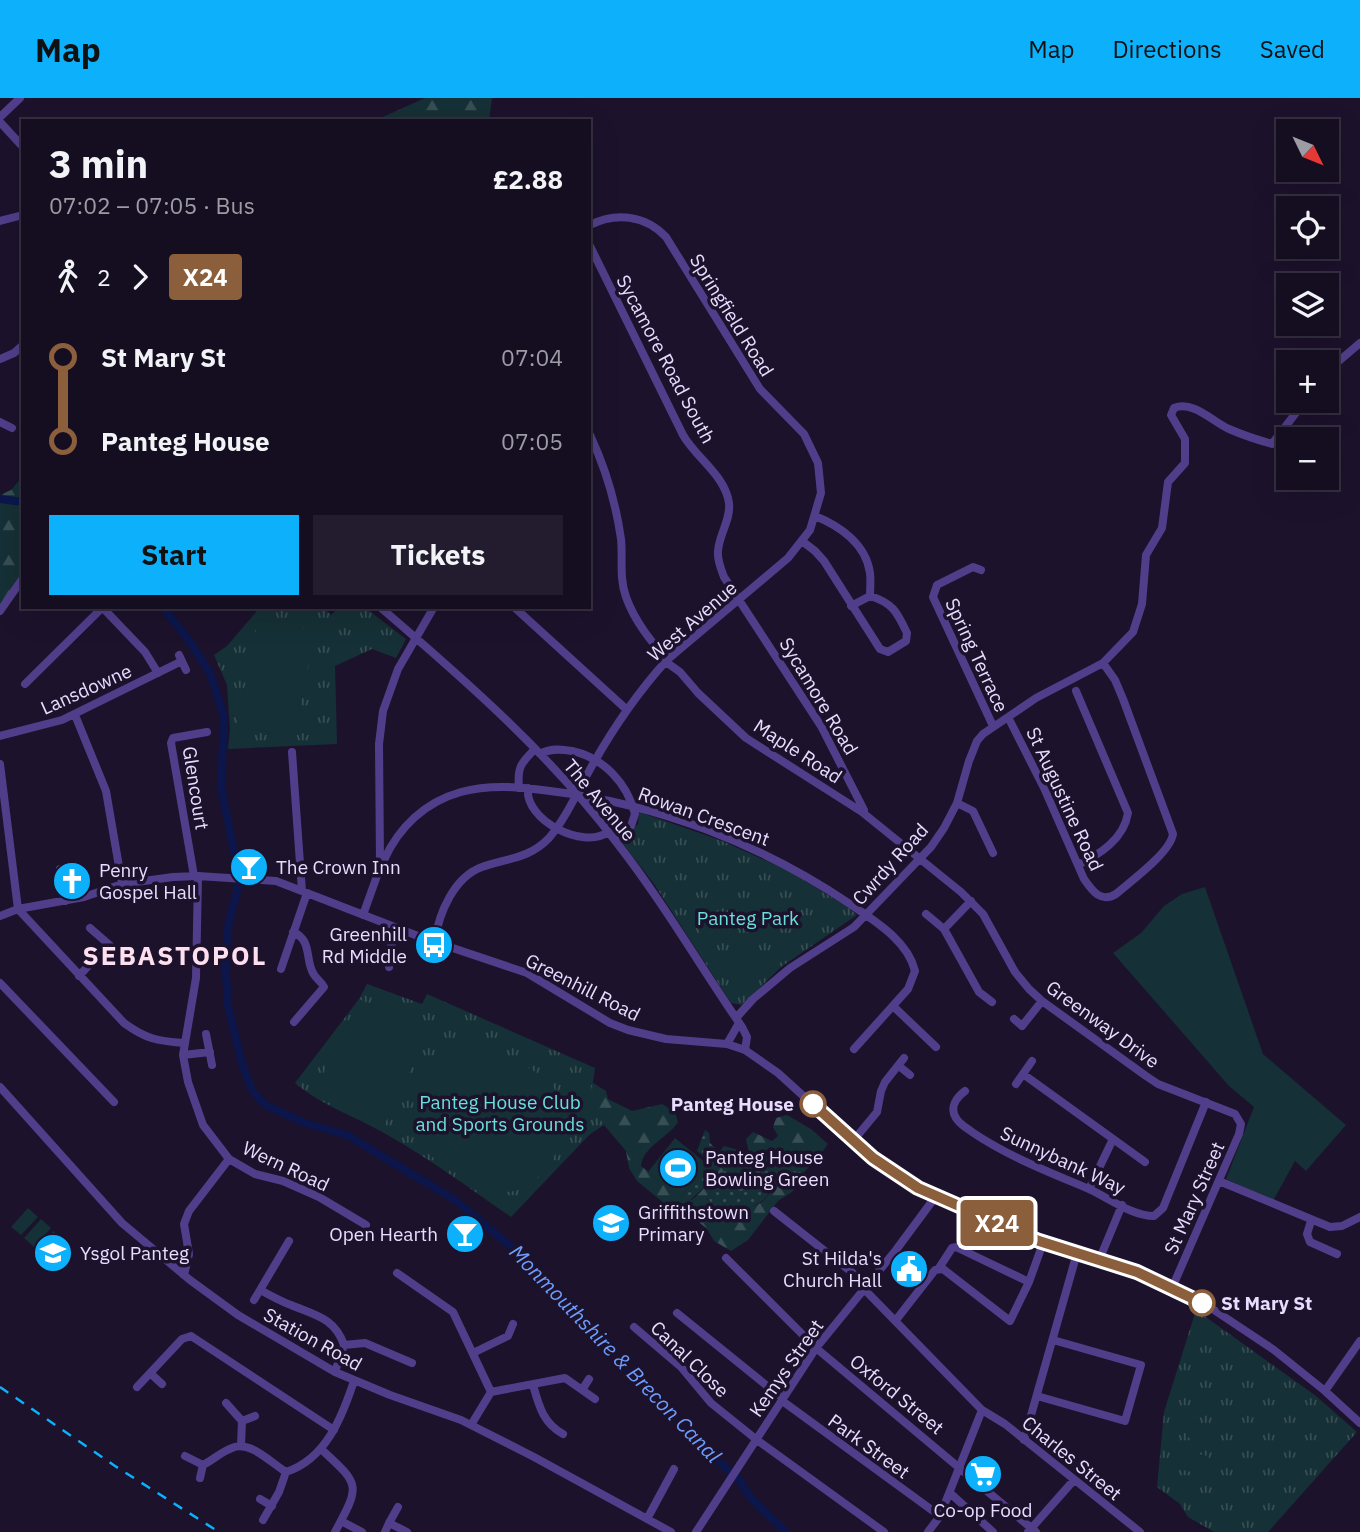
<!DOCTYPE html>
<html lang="en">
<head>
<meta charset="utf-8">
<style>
	:root { --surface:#150e21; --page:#221c2e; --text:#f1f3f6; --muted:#9d9ca5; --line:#342e3f; --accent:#0db1fb }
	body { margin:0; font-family:"IBM Plex Sans",sans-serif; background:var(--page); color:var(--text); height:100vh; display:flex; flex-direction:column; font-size:26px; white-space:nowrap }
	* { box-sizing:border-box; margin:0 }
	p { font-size:23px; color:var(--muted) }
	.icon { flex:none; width:38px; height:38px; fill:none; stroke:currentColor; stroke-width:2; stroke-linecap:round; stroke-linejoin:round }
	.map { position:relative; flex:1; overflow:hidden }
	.sheet { position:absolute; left:21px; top:21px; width:570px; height:490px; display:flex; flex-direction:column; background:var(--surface); border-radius:0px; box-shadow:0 7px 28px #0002,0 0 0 2px var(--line) }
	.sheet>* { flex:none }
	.badge { padding:0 14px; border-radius:5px; font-size:24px; line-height:46px }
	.needle { width:46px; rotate:133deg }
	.buttons { position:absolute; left:1276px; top:21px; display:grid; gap:14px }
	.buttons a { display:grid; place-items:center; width:63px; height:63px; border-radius:0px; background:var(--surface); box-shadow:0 7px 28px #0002,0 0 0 2px var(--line); font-size:35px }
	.map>.badge { position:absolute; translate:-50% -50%; box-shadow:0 0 0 4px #fff }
	.legs { display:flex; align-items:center; gap:10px; height:77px; padding:0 28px; font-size:23px }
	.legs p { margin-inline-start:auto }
	.head { display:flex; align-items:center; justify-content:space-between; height:119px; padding:0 28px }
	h1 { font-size:38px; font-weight:800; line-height:52px }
	.cta { display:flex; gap:14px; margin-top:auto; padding:14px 28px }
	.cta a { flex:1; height:80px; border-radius:0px; background:var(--accent); color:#111; font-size:28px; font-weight:800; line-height:80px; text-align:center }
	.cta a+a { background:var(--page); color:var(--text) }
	ul { padding:0 28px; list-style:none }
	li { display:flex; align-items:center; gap:24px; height:84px; font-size:26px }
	li i { display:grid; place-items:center; width:10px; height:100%; margin:0 9px; background:currentColor }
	li i::after { content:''; width:18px; height:18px; margin:-9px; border:5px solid; border-radius:50%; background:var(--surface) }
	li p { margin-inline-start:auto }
	li:first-child i { background:linear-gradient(#0000 50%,currentColor 0) }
	li:last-child i { background:linear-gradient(currentColor 50%,#0000 0) }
	header { display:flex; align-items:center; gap:42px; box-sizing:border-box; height:98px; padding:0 35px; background:var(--accent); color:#111 }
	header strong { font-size:33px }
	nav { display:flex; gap:38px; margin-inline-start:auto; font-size:24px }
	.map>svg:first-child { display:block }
	.grass { fill:url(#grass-dots) }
	.forest { fill:url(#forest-firs) }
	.park { fill:url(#park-tufts) }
	.garden { fill:#153036 }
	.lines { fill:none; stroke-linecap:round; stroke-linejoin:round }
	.canal { stroke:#0c164b; stroke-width:8 }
	.minor { stroke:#513e8a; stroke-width:8 }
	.rail { stroke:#0db1fb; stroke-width:2.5; stroke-dasharray:10 9; stroke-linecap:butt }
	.line-1-casing { stroke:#fff; stroke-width:16 }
	.line-1 { stroke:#8b5e3c; stroke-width:10 }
	.stop-1-dot { fill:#fff; stroke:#8b5e3c; stroke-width:3.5 }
	.labels { text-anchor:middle; stroke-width:7; stroke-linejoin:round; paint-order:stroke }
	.street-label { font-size:19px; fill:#e8ddfe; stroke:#1c122c }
	.poi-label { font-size:19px; fill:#e8ddfe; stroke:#1c122c; text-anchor:start }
	.park-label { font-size:19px; fill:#69dfdb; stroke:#1c122c }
	.stop-label { font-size:19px; font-weight:bold; fill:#e8ddfe; stroke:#1c122c; text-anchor:end }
	.water-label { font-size:21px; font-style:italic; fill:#6d9cfc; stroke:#1c122c }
	.district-label { font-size:26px; font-weight:bold; letter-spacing:2px; fill:#fedfed; stroke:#1c122c }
</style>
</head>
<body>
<header>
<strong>Map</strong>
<nav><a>Map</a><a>Directions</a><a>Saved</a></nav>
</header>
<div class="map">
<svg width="1360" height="1434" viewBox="0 0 1360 1434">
	<defs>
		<pattern id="grass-dots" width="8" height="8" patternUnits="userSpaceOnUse" patternTransform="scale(1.75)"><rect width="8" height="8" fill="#153036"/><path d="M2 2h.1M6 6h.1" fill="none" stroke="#374e54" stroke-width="1.8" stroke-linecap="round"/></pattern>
		<pattern id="forest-firs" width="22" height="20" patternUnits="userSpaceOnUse" patternTransform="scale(1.75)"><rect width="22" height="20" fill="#153036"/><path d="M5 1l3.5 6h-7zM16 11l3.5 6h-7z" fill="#374e54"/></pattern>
		<pattern id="park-tufts" width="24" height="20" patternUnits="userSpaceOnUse" patternTransform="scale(1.75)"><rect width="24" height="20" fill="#153036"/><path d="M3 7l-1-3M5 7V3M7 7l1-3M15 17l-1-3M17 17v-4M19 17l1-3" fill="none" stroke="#374e54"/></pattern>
	</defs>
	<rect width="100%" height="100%" fill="#1c122c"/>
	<path class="grass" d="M705,1032L709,1035L710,1045L737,1071L760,1073L766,1067H790L809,1057L818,1060L804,1074C771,1072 777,1101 750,1109C743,1111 734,1110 727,1111L722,1117L713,1115L710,1103L706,1100L723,1078L718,1070L708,1086L688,1104L680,1100L707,1066V1061L697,1053Z"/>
	<path class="forest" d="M425,0H492L489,23H374Z
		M23,378V476L0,508V397L11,392Z
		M587,981L606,993L608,1001L632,1013L662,1006L675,1014L678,1024C668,1040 643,1048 641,1068L688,1104C701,1097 710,1083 718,1070L724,1069L723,1078L706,1100L715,1109L714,1115L721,1117L733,1105C737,1106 745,1110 749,1109C776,1106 769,1072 804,1074L803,1082L792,1094L778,1103L748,1142L731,1153L714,1143L707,1131L694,1120L676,1115L637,1083L629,1070L626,1053L604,1027L590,1036L579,1047Z
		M787,1017L811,1031L828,1046L818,1060L809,1057L790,1067H766L760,1073L762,1087L740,1093L732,1087L737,1071L726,1063L720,1053L724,1048L749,1055L746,1041L753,1034L772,1043L778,1038L773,1029L776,1020Z"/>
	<path class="park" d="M254,509H323L331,517L339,509H364L406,541L396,560L372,551L335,568L337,646L228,651L230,632L227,587L214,557L227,548L256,514Z
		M639,714L720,742L789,773L849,810L857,817L781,869L742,907L731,905L654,786L621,743L638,726Z
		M367,886L422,906L427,896L595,970L590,1004L604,1027L590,1036L511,1119C469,1090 429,1060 384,1035C354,1018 321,1007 295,985L359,901Z
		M1196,1212L1316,1298L1357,1334L1268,1434H1214L1188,1419L1180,1406L1157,1389L1164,1314Z"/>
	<path class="garden" d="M258,521L315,533L294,639L237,628Z
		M1205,789L1263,956L1346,1027L1306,1073L1295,1063L1273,1103L1226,1081L1254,1009L1229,988L1113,855L1141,835L1164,808L1182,796Z
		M720,812L736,834L726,841L710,819Z
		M707,822L723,843L713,850L697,829Z
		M748,837L774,871L740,896L715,863Z
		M359,901L428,932L384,1028L313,997Z
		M468,948C504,955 561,976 567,1018C570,1035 555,1058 545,1071C513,1111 481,1091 447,1069C436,1061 421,1053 416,1040C400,1001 434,962 468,948Z
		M675,1040L707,1066L680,1100L648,1074Z
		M28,1110L38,1119L21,1137L11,1129Z
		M41,1121L51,1130L34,1149L24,1140Z
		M53,1133L62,1141L45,1160L36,1151Z
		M1191,1324L1212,1329V1338L1208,1343L1189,1340L1186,1334Z
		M1182,1353L1208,1358L1206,1377L1178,1371Z"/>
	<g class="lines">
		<path class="canal" d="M0,401L23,404
			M163,509L190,544L210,575L224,619L221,689L237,768V794L229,823L225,863L228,908L242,966L252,992L265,1007L305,1025L347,1037L455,1102L532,1166L661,1310L740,1383L749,1398L786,1434"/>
		<path class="minor" d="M0,19L20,0
			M0,24L23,49
			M0,123L23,117
			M590,148L683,337C696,360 725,377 729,405C731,422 719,436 718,453C717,462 721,471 724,479L821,628L864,712L862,714
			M0,261L14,255L23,247
			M1326,274L1360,245
			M0,324L12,330
			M590,337C605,369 616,406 621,441C623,460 619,480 626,499C635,524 651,543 667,562
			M802,443L815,453L824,463L880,551L888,554L906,543L907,535C897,514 893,505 870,498C870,491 871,482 870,475C866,446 840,428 815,418
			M981,472L973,469L937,487L933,499L993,628
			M851,508L870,498
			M102,509L145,554L158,575
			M380,509C465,582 549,655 617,745C663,804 700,868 742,929L747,939L745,952
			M514,509L626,611
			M0,513L23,480
			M179,557L186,572
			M666,564L680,574L698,595L746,640L862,714L961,794L983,816L1015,874L1029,891L1042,903L1146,978L1158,986L1235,1016L1241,1026L1239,1036L1172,1190
			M25,586L103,509
			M1076,593L1128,715C1124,741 1100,756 1078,767
			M75,617L106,693L122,786
			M1008,619L1044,690L1084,781C1093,794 1101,805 1116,796C1131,783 1170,755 1173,736L1123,601L1115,582L1103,565
			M0,638L62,622L182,563
			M292,654L302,793
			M540,656C550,650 561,651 572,653C604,660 627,685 635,716L631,728L616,742
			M0,666L18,811L124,925C146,941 157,943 184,945
			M519,690C517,669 521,665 535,651
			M528,690C524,722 583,752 608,734
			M957,705L973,713L993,755
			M380,764L384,762C399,729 425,704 461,694C490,686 521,689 550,693C658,706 761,746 850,806C875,823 908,843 915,873L908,891L854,951
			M60,771L65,803
			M194,778L171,645L173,640L207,634
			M198,778L196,880L183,957L188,984L203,1027L229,1061L255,1076L283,1083L319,1099L366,1127
			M926,816L944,831L979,894L992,904
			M363,817L378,775L380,764L379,646L383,613L398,571L434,509
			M0,818L18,811L84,799L122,786L173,779L198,778L276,783L423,840L527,875L610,925L628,932L666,941L727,946L745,952L778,975L853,1043L903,1082L1039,1143L1137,1174L1211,1210L1274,1252L1325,1293L1360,1325
			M90,830L130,865
			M944,831L971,803
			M293,834C312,842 305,860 313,875C316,881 321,883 324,889L294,924
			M435,842C439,815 454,779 482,769C507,760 529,761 549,740C567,719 579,690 593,666C614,629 638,594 667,562L788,460L810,432L821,395L818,365L804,336L760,291L666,139C645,117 616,114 590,127
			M387,859L398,830
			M379,860L387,859L389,869
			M281,871L307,795
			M79,878L108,846
			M0,885L114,1004
			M893,908L936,949
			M736,920L753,901L790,870L854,829L931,749L944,730L957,705L969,663L977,643L983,636L1036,600L1103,565L1133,534L1142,506L1146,457L1162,430L1168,384L1185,365V341L1171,317L1174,310C1193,302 1213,324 1229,331C1243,337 1258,342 1272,346L1305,303
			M1014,921L1022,928L1042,903
			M206,936L212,967
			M727,946L739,925
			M183,957L210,954
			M899,968L910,977
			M1023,976L1145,1064
			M1016,986L1032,963
			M0,989L122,1125L190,1182L238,1217L335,1274L390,1297L461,1322L534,1359L671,1434
			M965,993C957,999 949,1009 956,1020C959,1026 967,1030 972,1034C1009,1059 1049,1074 1089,1091C1109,1100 1132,1118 1154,1118L1163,1110L1206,1004
			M853,1043L877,1014L881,993L885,984L904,960
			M1219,1083L1330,1129L1342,1128L1360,1119
			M1089,1091L1113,1041
			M774,1113L868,1187
			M1311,1123L1307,1136L1310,1144L1337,1156
			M289,1143L260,1192C270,1197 280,1203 291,1207C315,1217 335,1220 344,1247L335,1274
			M726,1160L816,1250L1036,1434
			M1100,1160L1122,1107
			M939,1170L952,1150L956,1149L1029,1184L1043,1145
			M397,1175L453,1214L491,1294L471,1327
			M184,1177L189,1156L184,1126L189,1113L229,1061
			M864,1191L982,1312L1005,1326L1140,1434
			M254,1202L260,1192
			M677,1215L782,1300
			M896,1222L935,1172L943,1171L1010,1223L1029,1184
			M634,1229L681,1269L711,1305L757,1342L884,1434
			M344,1247L365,1245L412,1265
			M473,1255L508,1238L513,1226
			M150,1275L162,1286
			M533,1287C539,1308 543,1325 563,1336
			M137,1289L182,1241L191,1238L334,1332
			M582,1292L589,1281
			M1325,1293L1360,1243
			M491,1294L565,1280L595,1301
			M1037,1298L1125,1323L1141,1267L1053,1242
			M781,1302L940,1418
			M226,1305L242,1323L241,1348
			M242,1323L255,1318
			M1024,1342L1077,1155
			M321,1351C360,1387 361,1386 335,1434
			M185,1358L203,1367L200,1380
			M203,1367C213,1362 221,1354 232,1350C250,1342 271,1365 286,1374C326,1361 342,1319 354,1283
			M950,1395L993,1434
			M260,1401L272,1408
			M647,1421L674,1371
			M263,1422L279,1394L286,1374
			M341,1423L362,1434
			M389,1425L398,1409
			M385,1434L389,1425L407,1434
			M696,1434L816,1250L896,1152L936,1098
			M928,1434L940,1418L982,1312
			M1028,1434L1074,1382"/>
		<path class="rail" d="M0,1289L115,1368L219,1434"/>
	</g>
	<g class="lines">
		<defs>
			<path id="line-1" d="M813,1006L873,1060L918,1090L1039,1143L1137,1174L1202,1205"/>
		</defs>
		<use href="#line-1" class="line-1-casing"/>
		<use href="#line-1" class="line-1"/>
	</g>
	<defs>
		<symbol id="bar-disc" viewBox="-11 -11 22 22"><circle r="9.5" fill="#0db1fb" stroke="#1c122c"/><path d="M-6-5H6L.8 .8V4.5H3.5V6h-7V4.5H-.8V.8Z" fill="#fff"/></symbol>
		<symbol id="church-disc" viewBox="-11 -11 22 22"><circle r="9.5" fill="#0db1fb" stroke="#1c122c"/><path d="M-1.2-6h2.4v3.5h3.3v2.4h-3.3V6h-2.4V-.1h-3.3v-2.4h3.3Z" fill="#fff"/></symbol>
		<symbol id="bus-disc" viewBox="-11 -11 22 22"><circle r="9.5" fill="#0db1fb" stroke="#1c122c"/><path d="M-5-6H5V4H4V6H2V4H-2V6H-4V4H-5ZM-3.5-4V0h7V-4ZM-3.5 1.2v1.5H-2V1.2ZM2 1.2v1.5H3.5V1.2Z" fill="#fff"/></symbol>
		<symbol id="stadium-disc" viewBox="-11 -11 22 22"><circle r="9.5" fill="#0db1fb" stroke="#1c122c"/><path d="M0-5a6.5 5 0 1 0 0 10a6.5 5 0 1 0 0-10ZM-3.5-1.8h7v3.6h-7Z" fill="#fff"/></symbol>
		<symbol id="school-disc" viewBox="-11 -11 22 22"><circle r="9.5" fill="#0db1fb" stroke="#1c122c"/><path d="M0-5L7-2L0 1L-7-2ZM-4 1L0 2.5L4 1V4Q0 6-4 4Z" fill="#fff"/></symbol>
		<symbol id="civic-disc" viewBox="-11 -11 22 22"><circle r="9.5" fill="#0db1fb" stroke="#1c122c"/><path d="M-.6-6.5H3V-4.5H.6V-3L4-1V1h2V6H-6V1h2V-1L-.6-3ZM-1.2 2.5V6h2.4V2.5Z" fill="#fff"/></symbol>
		<symbol id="supermarket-disc" viewBox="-11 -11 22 22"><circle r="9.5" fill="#0db1fb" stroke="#1c122c"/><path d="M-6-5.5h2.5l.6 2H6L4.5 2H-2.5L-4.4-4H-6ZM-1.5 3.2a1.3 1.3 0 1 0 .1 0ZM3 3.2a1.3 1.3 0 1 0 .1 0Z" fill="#fff"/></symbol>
	</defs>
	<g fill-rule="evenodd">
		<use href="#bar-disc" x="227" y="747" width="44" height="44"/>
		<use href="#church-disc" x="50" y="761" width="44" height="44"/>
		<use href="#bus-disc" x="412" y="825" width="44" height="44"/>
		<use href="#stadium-disc" x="656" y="1048" width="44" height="44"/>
		<use href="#school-disc" x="589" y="1103" width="44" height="44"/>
		<use href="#bar-disc" x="443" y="1114" width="44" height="44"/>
		<use href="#school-disc" x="31" y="1133" width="44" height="44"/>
		<use href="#civic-disc" x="887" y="1149" width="44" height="44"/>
		<use href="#supermarket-disc" x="961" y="1354" width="44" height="44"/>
	</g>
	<g class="stop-1-dot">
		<circle cx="813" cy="1006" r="12"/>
		<circle cx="1202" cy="1205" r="12"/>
	</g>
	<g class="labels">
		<g class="street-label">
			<text transform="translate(732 217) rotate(58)" y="7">Springfield Road</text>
			<text transform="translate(666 261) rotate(62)" y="7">Sycamore Road South</text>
			<text transform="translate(692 523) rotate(-41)" y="7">West Avenue</text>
			<text transform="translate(977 557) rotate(65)" y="7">Spring Terrace</text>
			<text transform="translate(86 591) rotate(-24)" y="7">Lansdowne</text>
			<text transform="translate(819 598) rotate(59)" y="7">Sycamore Road</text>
			<text transform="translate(798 653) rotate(33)" y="7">Maple Road</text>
			<text transform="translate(196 690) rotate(81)" y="7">Glencourt</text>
			<text transform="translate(1065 701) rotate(65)" y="7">St Augustine Road</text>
			<text transform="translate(600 702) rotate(50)" y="7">The Avenue</text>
			<text transform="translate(704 718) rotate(20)" y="7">Rowan Crescent</text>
			<text transform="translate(890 766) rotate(-48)" y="7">Cwrdy Road</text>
			<text transform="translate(583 889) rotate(27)" y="7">Greenhill Road</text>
			<text transform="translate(1103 926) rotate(36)" y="7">Greenway Drive</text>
			<text transform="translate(1063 1062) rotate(25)" y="7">Sunnybank Way</text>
			<text transform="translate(286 1068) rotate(25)" y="7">Wern Road</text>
			<text transform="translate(1194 1100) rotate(-66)" y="7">St Mary Street</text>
			<text transform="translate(313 1241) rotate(29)" y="7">Station Road</text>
			<text transform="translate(690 1261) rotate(44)" y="7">Canal Close</text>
			<text transform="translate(786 1270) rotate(-55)" y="7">Kemys Street</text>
			<text transform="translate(897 1296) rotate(39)" y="7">Oxford Street</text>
			<text transform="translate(869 1348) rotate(36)" y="7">Park Street</text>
			<text transform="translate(1072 1360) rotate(39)" y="7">Charles Street</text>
		</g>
		<g class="poi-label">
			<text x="276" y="776">The Crown Inn</text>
			<text x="99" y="779">Penry<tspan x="99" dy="22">Gospel Hall</tspan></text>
			<text x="407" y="843" text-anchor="end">Greenhill<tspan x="407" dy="22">Rd Middle</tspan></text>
			<text x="705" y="1066">Panteg House<tspan x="705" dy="22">Bowling Green</tspan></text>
			<text x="638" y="1121">Griffithstown<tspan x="638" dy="22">Primary</tspan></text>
			<text x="438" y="1143" text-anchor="end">Open Hearth</text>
			<text x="80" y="1162">Ysgol Panteg</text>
			<text x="882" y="1167" text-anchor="end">St Hilda's<tspan x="882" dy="22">Church Hall</tspan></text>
			<text x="983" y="1419" text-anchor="middle">Co-op Food</text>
		</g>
		<g class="park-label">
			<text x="748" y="827">Panteg Park</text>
			<text x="500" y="1011">Panteg House Club<tspan x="500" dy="22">and Sports Grounds</tspan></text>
		</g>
		<g class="stop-label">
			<text x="794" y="1013">Panteg House</text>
			<text x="1221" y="1212" text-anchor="start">St Mary St</text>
		</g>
		<g class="water-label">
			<text transform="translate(615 1256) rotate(46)" y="7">Monmouthshire &amp; Brecon Canal</text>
		</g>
		<g class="district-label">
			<text x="175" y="867">SEBASTOPOL</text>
		</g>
	</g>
</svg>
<div class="buttons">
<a><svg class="needle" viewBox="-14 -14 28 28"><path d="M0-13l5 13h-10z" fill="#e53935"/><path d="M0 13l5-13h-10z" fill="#9d9ca5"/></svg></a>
<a><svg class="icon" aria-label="locate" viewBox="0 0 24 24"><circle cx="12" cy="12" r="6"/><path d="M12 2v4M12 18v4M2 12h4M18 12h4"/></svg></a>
<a><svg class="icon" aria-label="layers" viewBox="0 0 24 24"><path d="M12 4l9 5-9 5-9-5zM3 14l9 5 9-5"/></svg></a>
<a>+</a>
<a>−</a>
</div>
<b class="badge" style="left:997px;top:1125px;background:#8b5e3c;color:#fff">X24</b>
<section class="sheet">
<div class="head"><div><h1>3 min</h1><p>07:02 – 07:05 · Bus</p></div><b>£2.88</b></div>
<div class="legs"><svg class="icon" aria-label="walk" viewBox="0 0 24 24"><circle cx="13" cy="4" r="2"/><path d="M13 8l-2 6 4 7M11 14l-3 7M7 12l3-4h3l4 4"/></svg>2<svg class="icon" aria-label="forward" viewBox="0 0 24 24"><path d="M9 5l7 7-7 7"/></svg><b class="badge" style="background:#8b5e3c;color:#fff">X24</b></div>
<ul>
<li><i style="color:#8b5e3c"></i><b>St Mary St</b><p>07:04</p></li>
<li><i style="color:#8b5e3c"></i><b>Panteg House</b><p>07:05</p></li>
</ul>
<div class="cta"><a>Start</a><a>Tickets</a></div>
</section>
</div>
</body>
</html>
